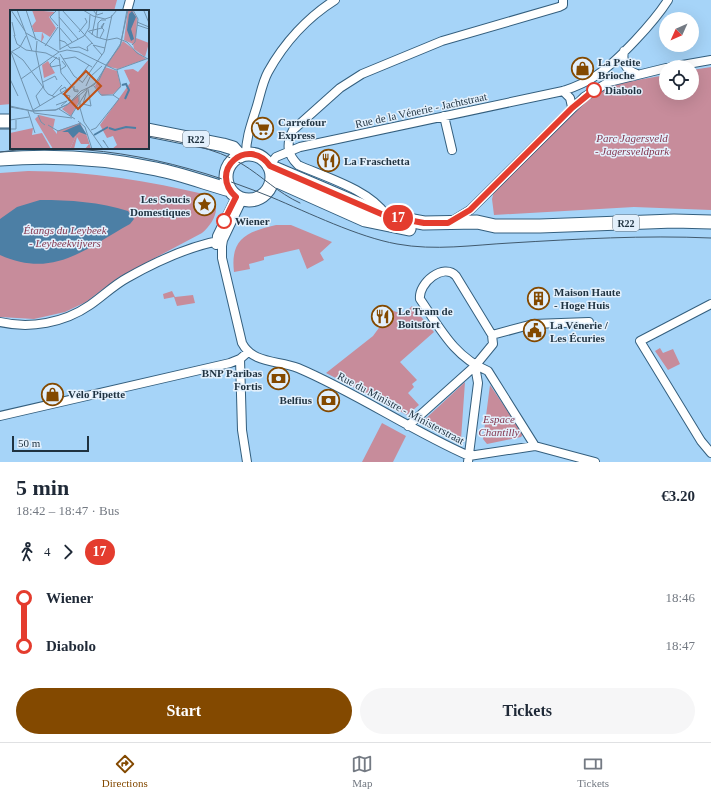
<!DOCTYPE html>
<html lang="en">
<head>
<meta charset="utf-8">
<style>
	:root { --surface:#fff; --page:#f6f6f7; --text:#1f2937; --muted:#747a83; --line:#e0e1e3; --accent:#834900 }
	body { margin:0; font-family:"Times New Roman",serif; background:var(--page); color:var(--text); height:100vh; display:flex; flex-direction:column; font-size:15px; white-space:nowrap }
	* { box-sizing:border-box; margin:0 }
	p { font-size:13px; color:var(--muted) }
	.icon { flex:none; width:22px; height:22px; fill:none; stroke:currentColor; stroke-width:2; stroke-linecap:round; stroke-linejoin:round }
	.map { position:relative; height:462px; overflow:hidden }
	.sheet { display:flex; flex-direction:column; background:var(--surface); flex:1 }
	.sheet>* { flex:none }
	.badge { padding:0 8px; border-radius:13px; font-size:14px; line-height:26px }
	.needle { width:26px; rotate:225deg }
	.controls { position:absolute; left:659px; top:12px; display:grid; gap:8px }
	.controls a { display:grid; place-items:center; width:40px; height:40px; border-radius:50%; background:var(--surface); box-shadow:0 4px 16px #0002; font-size:20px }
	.scale { position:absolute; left:12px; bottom:10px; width:77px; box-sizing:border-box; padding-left:4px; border:2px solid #1f3240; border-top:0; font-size:11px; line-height:14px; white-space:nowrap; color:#1f3240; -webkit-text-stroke:3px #e3f0fc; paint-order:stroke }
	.map>.badge { position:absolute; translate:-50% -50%; box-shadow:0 0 0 2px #fff }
	.legs { display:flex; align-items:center; gap:6px; height:44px; padding:0 16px; font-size:13px }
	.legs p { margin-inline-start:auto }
	.overview { display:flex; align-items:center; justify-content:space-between; height:68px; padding:0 16px }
	h1 { font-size:22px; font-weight:700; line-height:30px }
	.cta { display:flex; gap:8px; margin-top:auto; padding:8px 16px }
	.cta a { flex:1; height:46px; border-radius:24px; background:var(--accent); color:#fff; font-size:16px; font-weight:700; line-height:46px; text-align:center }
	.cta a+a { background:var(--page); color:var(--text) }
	ul { padding:0 16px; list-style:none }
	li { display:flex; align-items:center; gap:14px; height:48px; font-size:15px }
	li i { display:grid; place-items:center; width:6px; height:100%; margin:0 5px; background:currentColor }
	li i::after { content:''; width:10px; height:10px; margin:-5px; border:3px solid; border-radius:50%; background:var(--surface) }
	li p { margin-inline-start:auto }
	li:first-child i { background:linear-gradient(#0000 50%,currentColor 0) }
	li:last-child i { background:linear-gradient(currentColor 50%,#0000 0) }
	.tabs { display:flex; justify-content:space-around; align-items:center; height:56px; border-top:1px solid var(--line); background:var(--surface); font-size:11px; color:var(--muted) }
	.tabs a { display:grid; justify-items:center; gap:2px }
	.tabs .current { color:var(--accent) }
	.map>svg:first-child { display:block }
	.green { fill:#c78c9b }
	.water { fill:#4c7fa5 }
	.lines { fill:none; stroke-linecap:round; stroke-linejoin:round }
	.street-casing { stroke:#345f7e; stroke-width:10 }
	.primary-casing { stroke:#345f7e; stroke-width:15 }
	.street { stroke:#fff; stroke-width:8 }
	.primary { stroke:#fff; stroke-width:13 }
	.tram { stroke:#415a6e; stroke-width:1 }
	.line-1-casing { stroke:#fff; stroke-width:9 }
	.line-1 { stroke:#e43c2e; stroke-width:6 }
	.stop-1-dot { fill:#fff; stroke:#e43c2e; stroke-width:2 }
	.labels { text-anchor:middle; stroke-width:3; stroke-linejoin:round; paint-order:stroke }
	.shield { fill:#e3f0fc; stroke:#5a6b78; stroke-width:1 }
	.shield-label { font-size:10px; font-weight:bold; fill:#1f3240 }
	.poi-label { font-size:11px; font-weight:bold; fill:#1f3240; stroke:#e3f0fc; text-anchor:start }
	.stop-label { font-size:11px; font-weight:bold; fill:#1f3240; stroke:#e3f0fc; text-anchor:start }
	.street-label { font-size:11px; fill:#1f3240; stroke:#e3f0fc }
	.park-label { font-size:11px; font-style:italic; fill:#83354e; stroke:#e3f0fc }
	.inset-river { fill:none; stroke:#4c7fa5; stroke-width:2 }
	.inset-road { fill:none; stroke:#7093ae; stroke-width:1 }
	.view { fill:#c05116; fill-opacity:0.15; stroke:#c05116; stroke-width:2 }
	.inset-edge { fill:none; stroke:#1f3240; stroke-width:2 }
</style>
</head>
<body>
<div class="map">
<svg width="711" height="462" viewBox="0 0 711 462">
	<rect width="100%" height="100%" fill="#a6d4f8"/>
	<path class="green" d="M0,0H117L114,11H11V104L0,105Z
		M711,67V210L634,207L494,215L492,199L496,183L580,103L614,84L666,75V93H692V70Z
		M28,171C90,171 148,181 208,195C224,205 213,224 202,233L119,277L86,302L65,312L34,319L0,317V173Z
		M276,225H291L332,242L320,253L324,260L307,269L299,249L264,257V260L249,264L250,269L234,272C230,238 247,232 276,225Z
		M172,291L175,297L193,295L195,303L177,306L174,297L164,299L163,294Z
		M412,306L434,332L400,362L417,380L412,384L414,387L408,393L419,405L407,415L326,373L373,336L392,310C401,315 405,313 412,306Z
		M660,348L663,353L673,349L680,364L668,370L655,351Z
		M465,382L461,439L458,441L422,422Z
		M490,385L523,434L521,437L487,444L483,439Z
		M382,423L406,436L393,462H362Z"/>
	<path class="water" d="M40,200C70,200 100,202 128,211L134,219L130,224C85,249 54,279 0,255V219L17,207Z"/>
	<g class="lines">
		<defs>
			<path id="street" d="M127,11L130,0
				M624,51C622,62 625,70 637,74
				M671,67L711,60
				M563,91L570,98L572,107
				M444,116L452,150
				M246,154C246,138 251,125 256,109C260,97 262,83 268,72C284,43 308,17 335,0
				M269,166L276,157L300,147L563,91C575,87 587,82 597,75C619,60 654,22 668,0
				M242,200L223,240L222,246V258L242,343C253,364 278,360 298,368C357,393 410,430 469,456
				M386,215C370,190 325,177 298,165C287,154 286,144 293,130L340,88L362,74L442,41L559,7L563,5V0
				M452,221L470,210L584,97L609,82L666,68
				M216,245L217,236L236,197
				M711,304L640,341L701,441L711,453
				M0,322C30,329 64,323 90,305C103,296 114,285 127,278C157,261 189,246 223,240
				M492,335L533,324L589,322
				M240,359L242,430L247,462
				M0,416L230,363L240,359L248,352
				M408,426L475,366L493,344L492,335L456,276C444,262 418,283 420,299C440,328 454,357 488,371L535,446
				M469,456L535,446L595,462
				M468,462L478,383L475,366"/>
			<path id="primary" d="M0,121H11
				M148,130L223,145L233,148L240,156
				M226 177a23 23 0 1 1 46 0a23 23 0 1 1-46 0Z
				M0,159C52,155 105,158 156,169C181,174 205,183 230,190
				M269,166L386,216L424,223L477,222L495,226H540L674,221L711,222
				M273,179L365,220L409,229"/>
		</defs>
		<use href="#street" class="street-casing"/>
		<use href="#primary" class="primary-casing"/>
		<use href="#street" class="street"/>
		<use href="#primary" class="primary"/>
		<path class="tram" d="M0,129H11
			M148,136C177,141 216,148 242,164C262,176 278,193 300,203
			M0,152C91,139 187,163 271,197C309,213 358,237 397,244C435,251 473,245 510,243C577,239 644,235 711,238"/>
	</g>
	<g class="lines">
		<defs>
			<path id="line-1" d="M224,221L236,197C207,171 248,135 270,166L386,216L424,223H448L470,210L572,108L594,90"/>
		</defs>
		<use href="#line-1" class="line-1-casing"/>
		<use href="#line-1" class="line-1"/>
	</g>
	<defs>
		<symbol id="shop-ring" viewBox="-11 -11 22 22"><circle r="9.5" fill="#e3f0fc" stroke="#834900" stroke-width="1.5"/><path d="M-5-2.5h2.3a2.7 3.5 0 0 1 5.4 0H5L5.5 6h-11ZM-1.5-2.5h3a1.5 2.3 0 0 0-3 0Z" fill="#834900"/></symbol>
		<symbol id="supermarket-ring" viewBox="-11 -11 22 22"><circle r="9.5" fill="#e3f0fc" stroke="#834900" stroke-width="1.5"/><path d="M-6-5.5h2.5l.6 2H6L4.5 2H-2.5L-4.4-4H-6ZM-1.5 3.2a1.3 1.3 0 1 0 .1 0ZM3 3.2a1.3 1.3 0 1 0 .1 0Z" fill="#834900"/></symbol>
		<symbol id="restaurant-ring" viewBox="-11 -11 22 22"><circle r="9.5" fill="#e3f0fc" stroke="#834900" stroke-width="1.5"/><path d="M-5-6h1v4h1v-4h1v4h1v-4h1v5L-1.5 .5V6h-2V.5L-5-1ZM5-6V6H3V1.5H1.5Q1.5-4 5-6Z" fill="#834900"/></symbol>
		<symbol id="sight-ring" viewBox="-11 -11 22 22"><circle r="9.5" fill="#e3f0fc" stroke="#834900" stroke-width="1.5"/><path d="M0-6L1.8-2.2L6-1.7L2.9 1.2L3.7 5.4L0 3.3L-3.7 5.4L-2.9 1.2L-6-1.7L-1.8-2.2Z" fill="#834900"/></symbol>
		<symbol id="building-ring" viewBox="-11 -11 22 22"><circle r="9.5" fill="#e3f0fc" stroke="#834900" stroke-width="1.5"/><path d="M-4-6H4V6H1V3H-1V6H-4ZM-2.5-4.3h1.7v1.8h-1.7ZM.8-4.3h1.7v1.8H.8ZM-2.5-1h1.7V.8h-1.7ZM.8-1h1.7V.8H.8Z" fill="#834900"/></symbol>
		<symbol id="civic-ring" viewBox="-11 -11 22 22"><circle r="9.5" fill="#e3f0fc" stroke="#834900" stroke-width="1.5"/><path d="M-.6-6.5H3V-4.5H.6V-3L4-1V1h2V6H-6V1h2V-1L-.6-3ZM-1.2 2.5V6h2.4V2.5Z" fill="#834900"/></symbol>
		<symbol id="bank-ring" viewBox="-11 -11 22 22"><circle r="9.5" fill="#e3f0fc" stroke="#834900" stroke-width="1.5"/><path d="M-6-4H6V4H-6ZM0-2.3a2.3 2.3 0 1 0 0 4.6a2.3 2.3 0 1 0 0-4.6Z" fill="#834900"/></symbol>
	</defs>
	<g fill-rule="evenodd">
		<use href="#shop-ring" x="570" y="56" width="25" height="25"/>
		<use href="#supermarket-ring" x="250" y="116" width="25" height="25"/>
		<use href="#restaurant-ring" x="316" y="148" width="25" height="25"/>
		<use href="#sight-ring" x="192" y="192" width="25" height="25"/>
		<use href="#building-ring" x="526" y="286" width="25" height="25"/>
		<use href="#restaurant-ring" x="370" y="304" width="25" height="25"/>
		<use href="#civic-ring" x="522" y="318" width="25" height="25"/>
		<use href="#bank-ring" x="266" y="366" width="25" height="25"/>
		<use href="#shop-ring" x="40" y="382" width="25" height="25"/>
		<use href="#bank-ring" x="316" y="388" width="25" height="25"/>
	</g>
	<g class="stop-1-dot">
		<circle cx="594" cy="90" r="7"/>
		<circle cx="224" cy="221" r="7"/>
	</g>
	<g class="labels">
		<g class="shield">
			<rect x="183" y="131" width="26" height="16" rx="3"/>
			<rect x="613" y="215" width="26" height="16" rx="3"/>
		</g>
		<g class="shield-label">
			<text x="196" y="143">R22</text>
			<text x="626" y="227">R22</text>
		</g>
		<g class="poi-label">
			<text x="598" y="66">La Petite<tspan x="598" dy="13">Brioche</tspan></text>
			<text x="278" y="126">Carrefour<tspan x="278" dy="13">Express</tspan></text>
			<text x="344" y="165">La Fraschetta</text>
			<text x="190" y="203" text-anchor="end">Les Soucis<tspan x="190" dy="13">Domestiques</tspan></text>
			<text x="554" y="296">Maison Haute<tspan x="554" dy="13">- Hoge Huis</tspan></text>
			<text x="398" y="315">Le Tram de<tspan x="398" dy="13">Boitsfort</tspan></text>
			<text x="550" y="329">La Vénerie /<tspan x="550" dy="13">Les Écuries</tspan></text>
			<text x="262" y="377" text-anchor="end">BNP Paribas<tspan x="262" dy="13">Fortis</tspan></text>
			<text x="68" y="398">Vélo Pipette</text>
			<text x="312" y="404" text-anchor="end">Belfius</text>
		</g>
		<g class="stop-label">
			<text x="605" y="94">Diabolo</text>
			<text x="235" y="225">Wiener</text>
		</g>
		<g class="street-label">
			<text transform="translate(421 110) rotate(-12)" y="4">Rue de la Vénerie - Jachtstraat</text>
			<text transform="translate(401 408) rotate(28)" y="4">Rue du Ministre - Ministerstraat</text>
		</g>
		<g class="park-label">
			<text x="632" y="142">Parc Jagersveld<tspan x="632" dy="13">- Jagersveldpark</tspan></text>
			<text x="65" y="234">Étangs du Leybeek<tspan x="65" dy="13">- Leybeekvijvers</tspan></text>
			<text x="499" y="423">Espace<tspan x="499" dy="13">Chantilly</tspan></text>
		</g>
	</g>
	<g transform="translate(10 10)">
		<rect width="139" height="139" fill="#a6d4f8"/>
		<path d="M22,0L45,2L39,7L46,18L40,27L32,22L34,27L31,33L32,22H24L22,16L26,11ZM118,0H122L127,8L126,28L139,33L135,47L124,39L123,34L114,30ZM113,31L136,49L108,59L96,56ZM38,51L45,63L34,68L32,55ZM95,57L107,61L111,77L103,84L92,86L85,76ZM68,85L69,91L61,106L52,99ZM29,105L45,109L43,119L47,124V121L70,113L77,126H66L60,139H43L25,109Z" fill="#c78c9b"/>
		<path d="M139,49V139H102L107,135L103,126L97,128L90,115L120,73L114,60L123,59L128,62ZM23,118L22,125L32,123L41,139H0V123ZM71,124L77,126L81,139H75L79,134H71L67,127L64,139H60L66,126Z" fill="#c68797"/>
		<path d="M122,1L126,7L121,19L124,29L121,31L117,20L119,4ZM70,114L77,125L69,122L63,128L58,122H52Z" fill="#4c7fa5"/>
		<path class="inset-river" d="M112,75L116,74L119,80L115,89M99,118L105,120L116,117L126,118M84,125L98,117"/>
		<path class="inset-road" d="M1,0L15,21L22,41M7,0L15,21M16,0L26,30M47,0L40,7L48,16M52,0L83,34M73,0L83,6L95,9L101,7L107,0M83,0L87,5L93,3M49,1L50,40M134,1L139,13M49,7L68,29M2,12L5,26M127,12L139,17M127,15L139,19M49,17L62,32M78,21L86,27L97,30L107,28L117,32L127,43L138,49M79,21L92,18M69,22L77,12L75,8M16,23L49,42M4,25L7,34L16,40L36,43L50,50M82,25L87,0M87,27L88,13L91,10H96M90,28L94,20L91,17L94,13L92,18M49,30L55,32L60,38L69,37L78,41L77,37L82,33M27,31L26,42L34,79M83,35L92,45M83,35L95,38M122,35L125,32L128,9L123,0M35,36L48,17M50,39L74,26L79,18L80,5M1,42L24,103L62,108M1,42L10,37L16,26M2,42L13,50L33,77M50,44L64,66L72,72M47,47L40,54L41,57L51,55M49,47L51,63L64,79V80H68V82L64,81V76M53,49L65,47L82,57M50,60L56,56L52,51M0,69L8,86M11,69L49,42L57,40L69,42L106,60L139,48M68,69L79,55M33,72L45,66L47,70M72,73L94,42L102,5M76,76L80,67L92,56M34,79L38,84L45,87M77,79L89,70L96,55L110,36L118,0M77,80L73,94L81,96L78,79M77,81L70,92V98L74,112L93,139M52,84L60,86L58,91M52,84L50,80L55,77L57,81M103,85L111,76L107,60M42,86L52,75M46,95L57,91L51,96M0,96L22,101L46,100L58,94L71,81L84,75L111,33L117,0M30,96L26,86L33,77M0,97L22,101L45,100L57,95L77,79M49,99L65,109M23,100L61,77M18,101L25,123M28,105L31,112L35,115M61,106L69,93V85M0,110L19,107M68,111L75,117L82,139M38,115L48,121L71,113M0,119H6V110M81,120L86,118L109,89L103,85H91L84,76M95,133L93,130L99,139"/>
		<path class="view" d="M76,61L91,76L68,99L54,84Z"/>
		<rect width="139" height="139" class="inset-edge"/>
	</g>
</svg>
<div class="controls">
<a><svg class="needle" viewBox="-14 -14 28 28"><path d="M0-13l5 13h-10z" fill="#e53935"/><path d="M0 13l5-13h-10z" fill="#747a83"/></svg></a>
<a><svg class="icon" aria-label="locate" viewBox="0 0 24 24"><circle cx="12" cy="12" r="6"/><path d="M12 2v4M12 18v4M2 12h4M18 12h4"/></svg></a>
</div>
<div class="scale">50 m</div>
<b class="badge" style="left:398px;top:218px;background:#e43c2e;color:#fff">17</b>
</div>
<section class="sheet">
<div class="overview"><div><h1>5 min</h1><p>18:42 – 18:47 · Bus</p></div><b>€3.20</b></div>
<div class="legs"><svg class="icon" aria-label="walk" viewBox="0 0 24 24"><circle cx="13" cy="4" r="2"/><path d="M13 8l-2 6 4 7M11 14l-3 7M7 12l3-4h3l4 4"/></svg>4<svg class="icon" aria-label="forward" viewBox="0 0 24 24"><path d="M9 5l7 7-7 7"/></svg><b class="badge" style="background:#e43c2e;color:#fff">17</b></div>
<ul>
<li><i style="color:#e43c2e"></i><b>Wiener</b><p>18:46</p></li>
<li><i style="color:#e43c2e"></i><b>Diabolo</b><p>18:47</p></li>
</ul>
<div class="cta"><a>Start</a><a>Tickets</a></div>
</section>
<nav class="tabs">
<a class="current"><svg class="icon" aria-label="directions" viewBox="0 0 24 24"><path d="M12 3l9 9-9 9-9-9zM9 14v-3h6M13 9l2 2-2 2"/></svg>Directions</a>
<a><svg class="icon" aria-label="map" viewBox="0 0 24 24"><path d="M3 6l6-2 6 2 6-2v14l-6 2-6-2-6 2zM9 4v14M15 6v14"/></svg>Map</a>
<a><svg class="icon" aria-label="tickets" viewBox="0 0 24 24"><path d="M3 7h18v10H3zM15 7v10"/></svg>Tickets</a>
</nav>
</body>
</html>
